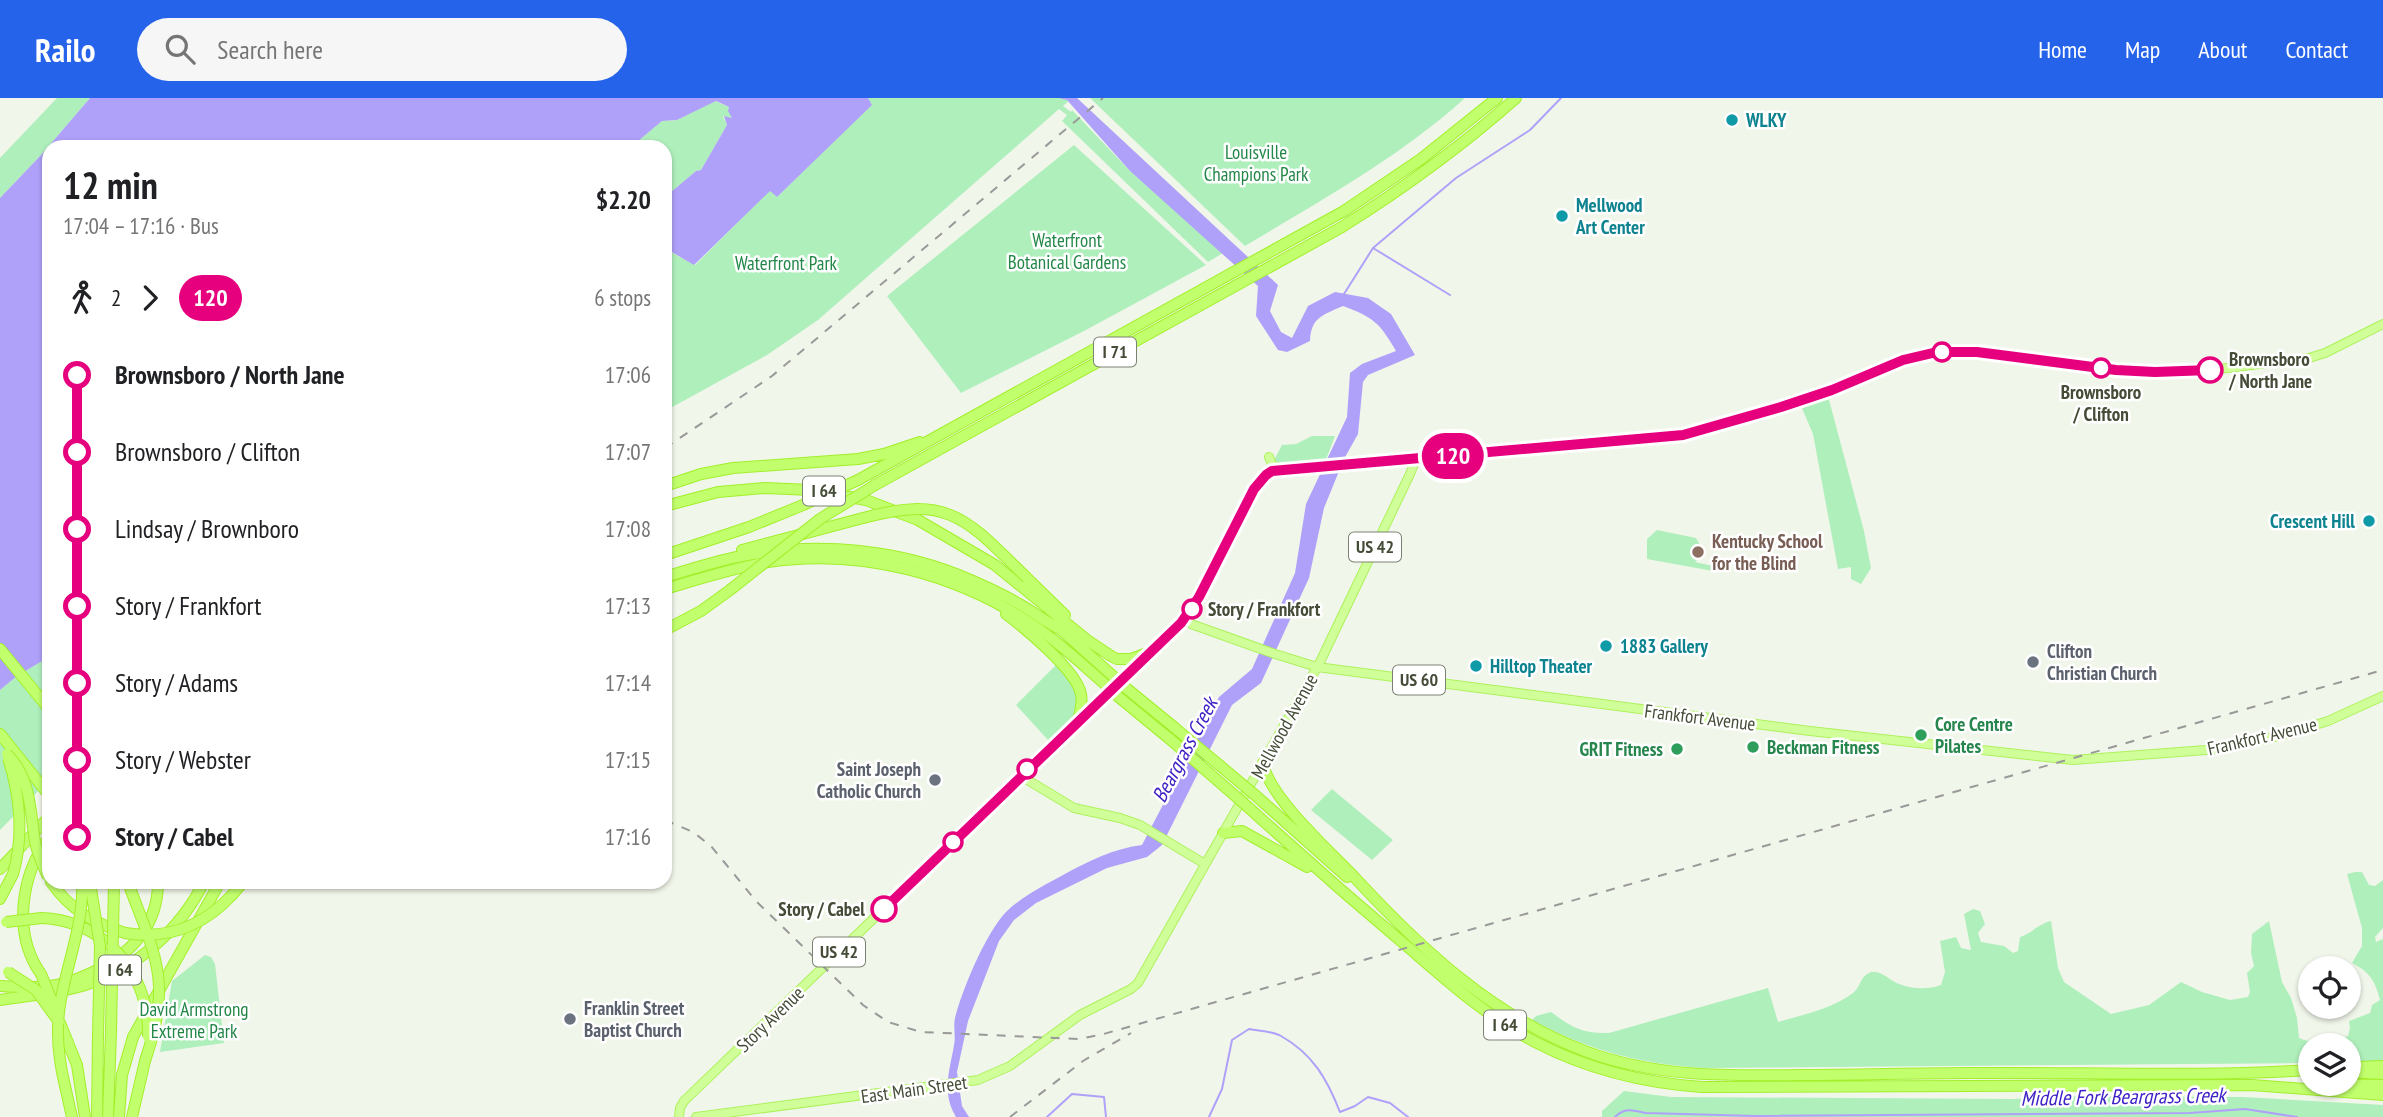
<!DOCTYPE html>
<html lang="en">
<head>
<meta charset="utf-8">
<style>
	:root { --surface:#fff; --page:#f6f6f6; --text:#202124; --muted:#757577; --accent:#2563eb }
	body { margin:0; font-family:"PT Sans Narrow",sans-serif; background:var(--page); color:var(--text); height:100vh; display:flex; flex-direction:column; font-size:26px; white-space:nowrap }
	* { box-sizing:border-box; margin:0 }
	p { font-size:23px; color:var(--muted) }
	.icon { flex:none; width:38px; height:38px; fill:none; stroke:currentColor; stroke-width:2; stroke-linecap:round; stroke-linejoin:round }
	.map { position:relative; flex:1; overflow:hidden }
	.details { position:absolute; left:42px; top:42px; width:630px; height:749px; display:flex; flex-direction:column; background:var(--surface); border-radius:21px; box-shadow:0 2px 5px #0004 }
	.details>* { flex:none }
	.badge { padding:0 14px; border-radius:23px; font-size:24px; line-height:46px }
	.buttons { position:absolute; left:2298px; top:858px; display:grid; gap:14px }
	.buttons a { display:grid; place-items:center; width:63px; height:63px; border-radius:50%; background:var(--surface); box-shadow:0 2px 5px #0004; font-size:35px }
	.map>.badge { position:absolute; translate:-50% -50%; box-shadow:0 0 0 4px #fff }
	.legs { display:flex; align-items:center; gap:10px; height:77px; padding:0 21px; font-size:23px }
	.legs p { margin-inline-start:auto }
	.overview { display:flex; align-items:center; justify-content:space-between; height:119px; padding:0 21px }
	h1 { font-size:38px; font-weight:700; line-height:52px }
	ul { padding:0 21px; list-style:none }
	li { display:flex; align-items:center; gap:24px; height:77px; font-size:26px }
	li i { display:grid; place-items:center; width:10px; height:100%; margin:0 9px; background:currentColor }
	li i::after { content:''; width:18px; height:18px; margin:-9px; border:5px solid; border-radius:50%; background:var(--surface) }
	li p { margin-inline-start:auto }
	li:first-child i { background:linear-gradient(#0000 50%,currentColor 0) }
	li:last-child i { background:linear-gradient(currentColor 50%,#0000 0) }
	header { display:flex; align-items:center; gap:42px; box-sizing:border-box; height:98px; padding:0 35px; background:var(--accent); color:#fff }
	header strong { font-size:33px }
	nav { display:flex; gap:38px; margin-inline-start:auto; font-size:24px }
	.search { width:490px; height:63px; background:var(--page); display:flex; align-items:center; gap:18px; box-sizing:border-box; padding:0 24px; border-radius:38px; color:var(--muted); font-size:26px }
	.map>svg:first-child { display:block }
	.green { fill:#afefbc }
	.water { fill:#afa1f9 }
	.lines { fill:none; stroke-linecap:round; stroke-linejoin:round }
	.stream { stroke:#afa1f9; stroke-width:2 }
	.primary-casing { stroke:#aef15d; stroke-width:10 }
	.highway-casing { stroke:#a3ef2b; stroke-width:12 }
	.primary { stroke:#d0ff9a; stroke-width:8 }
	.highway { stroke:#c1ff6c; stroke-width:10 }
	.rail { stroke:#999; stroke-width:2; stroke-dasharray:9 9; stroke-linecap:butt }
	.highway-bridge-casing { stroke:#a3ef2b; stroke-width:12; stroke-linecap:butt }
	.highway-bridge { stroke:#c1ff6c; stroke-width:10 }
	.line-1-casing { stroke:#fff; stroke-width:16 }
	.line-1 { stroke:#e6007e; stroke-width:10 }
	.culture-dot { fill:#0f9aa8; stroke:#fff; stroke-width:2.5 }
	.stop-1-dot { fill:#fff; stroke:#e6007e; stroke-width:3.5 }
	.education-dot { fill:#8d6e63; stroke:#fff; stroke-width:2.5 }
	.worship-dot { fill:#6b7280; stroke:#fff; stroke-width:2.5 }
	.leisure-dot { fill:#2e9e5b; stroke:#fff; stroke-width:2.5 }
	.labels { text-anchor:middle; stroke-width:5; stroke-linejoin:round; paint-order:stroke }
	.shield { fill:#fff; stroke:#7c8273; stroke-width:2 }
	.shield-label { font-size:18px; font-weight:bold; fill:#444c37 }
	.culture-label { font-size:19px; font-weight:bold; fill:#0d838f; stroke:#fff; text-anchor:start }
	.park-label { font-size:19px; fill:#228647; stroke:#fff }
	.stop-label { font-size:19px; font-weight:bold; fill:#444c37; stroke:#fff; text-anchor:start }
	.education-label { font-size:19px; font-weight:bold; fill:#785e54; stroke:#fff; text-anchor:start }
	.worship-label { font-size:19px; font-weight:bold; fill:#5b616d; stroke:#fff; text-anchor:start }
	.street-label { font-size:19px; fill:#444c37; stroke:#fff }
	.leisure-label { font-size:19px; font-weight:bold; fill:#27864d; stroke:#fff; text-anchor:start }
	.water-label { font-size:21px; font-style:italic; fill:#3f22c5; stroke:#fff }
</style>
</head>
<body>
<header>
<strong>Railo</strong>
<div class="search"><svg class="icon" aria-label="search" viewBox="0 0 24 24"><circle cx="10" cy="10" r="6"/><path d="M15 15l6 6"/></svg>Search here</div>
<nav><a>Home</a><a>Map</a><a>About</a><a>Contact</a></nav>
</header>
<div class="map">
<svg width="2383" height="1019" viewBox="0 0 2383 1019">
	<rect width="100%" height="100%" fill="#f1f6ea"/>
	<path class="green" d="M57,0H90L42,56L0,100V60Z
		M868,0H1072L1063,8L1071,14L1072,12L1130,73L1223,155L1208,164L1062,23L1067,17L1059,11L818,222L767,257L665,313V157L669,153L695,167L770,92L777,99L871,7Z
		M1090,0H1465C1400,59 1320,103 1245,148Z
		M715,3L729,9L732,20L723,18L727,27L701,72L696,73L665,99V49H631L662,23L677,22Z
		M1074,47L1206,167L1084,233L961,295L887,198Z
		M1828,298L1864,433L1871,470L1861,486L1851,481V469L1838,471L1813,336L1801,308Z
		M1312,338H1335L1325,364L1278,369L1272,366L1282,347L1296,346Z
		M1657,432L1696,440L1702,450L1700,459L1695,464L1713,468V473L1647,461V441Z
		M49,559V682L0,732V592L17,578Z
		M1056,567C1062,575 1074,584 1077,593C1087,614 1061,630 1048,642L1016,607Z
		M1332,691L1393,742L1372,762L1311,712Z
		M2355,774H2362L2369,787L2375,788L2383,782V830L2375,839L2376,844L2383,841V964H2349L2348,947H2310V965L1705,970C1640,966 1590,953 1532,922L1536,918L1551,914C1571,929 1583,936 1609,935L1768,890L1778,924C1802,917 1832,911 1853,895C1860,890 1860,879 1869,875C1879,870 1890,883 1899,886C1912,891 1928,892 1941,887L1945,874L1940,843L1956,839L1961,850L1971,852L1964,816L1973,811L1980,813L1985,826L1978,835L1981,844L2004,848L2013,855L2018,853L2020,839C2032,835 2038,826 2051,823L2058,870L2064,884L2111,916L2149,907L2181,884L2202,894L2230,902L2248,899L2250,894L2247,875L2254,868L2251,855L2252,836L2269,823L2282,884L2291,900L2297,920L2299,940C2315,947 2330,943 2348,938L2350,930L2349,923L2370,915L2372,907L2380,902C2375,883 2370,874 2352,865L2362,848V830L2347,776Z
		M205,857L211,859L215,866L224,945L160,954L172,883Z
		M1624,993L1671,999L2015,1001L2051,998L2243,999L2383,1007V1019H1602V1013Z"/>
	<path class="water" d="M90,0H868L872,7L777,99L770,93L694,167L670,153L665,157V99L696,73L701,72L727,27L724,18L732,20L728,13L729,9L716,3L677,22L662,23L631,49H49V559L17,578L0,592V100L42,56Z
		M1059,0H1077L1278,187L1270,213L1281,234L1292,240L1308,208L1335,194L1368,200L1391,216L1415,257L1368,277L1363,284L1358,336L1344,361L1324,410L1309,480L1261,585L1232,607L1162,747L1147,759L1107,770L1036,805L1014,822L999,843L968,923L957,974L962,1008L969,1019H956C941,994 950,972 954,947C956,938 953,929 955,920C962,892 985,837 1005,815C1021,799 1043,788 1063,777C1089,763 1112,751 1142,747L1219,599L1252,571L1295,475L1306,406L1347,319L1350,275L1362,266L1396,253C1380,225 1373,219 1343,208C1323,217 1311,219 1310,243L1287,254L1278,252L1256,218L1258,188L1130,73L1067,2Z"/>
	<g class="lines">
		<path class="stream" d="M1373,150L1450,197
			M1344,196L1373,150L1456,80L1530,32L1561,0
			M1047,1019L1072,996L1104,999L1106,1019
			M1209,1019L1222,991L1232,942L1249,931C1259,933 1272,933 1281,938C1313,956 1327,981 1340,1014L1355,1008L1368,999L1390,1005L1408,1019
			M1615,1019C1624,1009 1634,1012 1646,1015L1756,1018L2190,1015L2245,1011L2297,1019"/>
		<defs>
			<path id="primary" d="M1269,359L1273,369L1281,370
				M1185,519L1191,526L1275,556L1317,569L1810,633L2073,662L2206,652L2280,638L2328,623L2383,598
				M1021,678L1074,710L1120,720L1140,727L1205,766
				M679,1019L680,1010L684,1003L1181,525L1192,511L1253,391L1262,380L1272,374L1683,337L1781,309L1832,291L1903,262L1937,254H1977L2101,270L2155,274L2211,272L2309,260L2325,255L2383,226
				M696,1019L978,982L1010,968L1080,917L1131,891L1138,885L1320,564L1410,376L1416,361"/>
			<path id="highway" d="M858,382L1344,113L1421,61L1497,0
				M875,387L1342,129C1404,90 1462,48 1516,0
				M665,388L701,376L733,370L858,361L884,356L920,344
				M665,408L718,394L765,390L812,392L866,402L918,422L995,467L1087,542L1111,558L1117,561H1131L1150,554
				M742,452L863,420
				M665,457L749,429L803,407
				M665,479C691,471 716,463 742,458C819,443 902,451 973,483C989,490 1006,498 1021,507C1035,515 1047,525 1062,532
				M1027,480L1065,517
				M665,491C699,481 733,470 768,464C862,450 959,476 1036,529C1061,546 1083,567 1106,587
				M1006,516C1026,531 1076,572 1081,596C1083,606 1080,614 1078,623
				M1057,528L1114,579
				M665,532L701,513L730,492
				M0,551L49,611
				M1126,590L1175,630
				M1115,596L1171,642
				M0,636L49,697
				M1263,665C1269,700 1332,755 1357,782C1422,852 1494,919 1585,953C1653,979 1727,978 1799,977C1856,977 1913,975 1970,975C2083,974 2197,979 2310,972
				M1255,697L1347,779
				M1248,709C1303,759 1359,808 1416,856C1453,888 1491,921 1535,944C1587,971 1643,985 1702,989L2252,987L2383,997
				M1223,735L1242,733L1307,769
				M0,771L49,719
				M51,784C70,812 94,825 125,835
				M232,797L243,784
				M0,801L13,776
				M42,820C67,821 91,831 110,847
				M41,876C12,835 21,777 49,739
				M0,888C17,889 33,890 49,888C64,887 78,881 91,875C130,857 158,829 158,784
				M0,902C29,897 57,896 85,887C136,871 180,832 204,784
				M60,925L77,967L85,1019
				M2356,969L2383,968
				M2348,974L2383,976
				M2316,986L2383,987
				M65,988L72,1019
				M97,1019L98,937
				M108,1019L111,934
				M119,1019L122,977L133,939L220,784
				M132,1019L145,963"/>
		</defs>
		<use href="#primary" class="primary-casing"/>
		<use href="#highway" class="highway-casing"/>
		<use href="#primary" class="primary"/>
		<use href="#highway" class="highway"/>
		<path class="rail" d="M665,350L772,278L1103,0
			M665,722L693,734L711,748L756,803L863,907L888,924L921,934L1078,941L1100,937L2383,572
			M1010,1019L1083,963L1131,935"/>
		<defs>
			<path id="highway-bridge" d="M803,407L858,382
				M863,420C951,396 967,422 1027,480
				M730,492L820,421L875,387
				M1114,579L1126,590
				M1106,587L1115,596
				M1175,630L1255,697
				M1171,642L1248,709
				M7,656C31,680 30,712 35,743C37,756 43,767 48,779
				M8,660C20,697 24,739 13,776
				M90,784L100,848L98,937
				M128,784C139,817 158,853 159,889C160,914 153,939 145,963
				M6,824L42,820
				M125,835C167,842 203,828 232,797
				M112,849C137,872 149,905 148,939
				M8,874L36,892L59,924
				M41,876L54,908
				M111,934L114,784
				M65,988C58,959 55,931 61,901C68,862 84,824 82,784"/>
		</defs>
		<use href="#highway-bridge" class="highway-bridge-casing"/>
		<use href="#highway-bridge" class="highway-bridge"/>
	</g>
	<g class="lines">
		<defs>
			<path id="line-1" d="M884,811L1181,525L1199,499L1254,391L1266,377L1272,373L1683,337L1781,309L1832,292L1903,262L1937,254H1977L2116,272L2155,274L2210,272"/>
		</defs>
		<use href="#line-1" class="line-1-casing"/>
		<use href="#line-1" class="line-1"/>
	</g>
	<g class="culture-dot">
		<circle cx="1732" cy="22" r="7"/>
		<circle cx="1562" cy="118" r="7"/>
		<circle cx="2369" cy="423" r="7"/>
		<circle cx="1606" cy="548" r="7"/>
		<circle cx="1476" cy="568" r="7"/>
	</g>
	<g class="stop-1-dot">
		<circle cx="1942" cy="254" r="9"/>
		<circle cx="2101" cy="270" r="9"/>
		<circle cx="2210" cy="272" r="12"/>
		<circle cx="1192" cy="511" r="9"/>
		<circle cx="1027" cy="671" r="9"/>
		<circle cx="953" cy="744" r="9"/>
		<circle cx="884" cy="811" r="12"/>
	</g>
	<circle class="education-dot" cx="1698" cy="454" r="7"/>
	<g class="worship-dot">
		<circle cx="2033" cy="564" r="7"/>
		<circle cx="935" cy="682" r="7"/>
		<circle cx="570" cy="921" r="7"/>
	</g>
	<g class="leisure-dot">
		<circle cx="1921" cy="637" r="7"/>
		<circle cx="1753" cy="649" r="7"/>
		<circle cx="1677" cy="651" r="7"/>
	</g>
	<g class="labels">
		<g class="shield">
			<rect x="1094" y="239.5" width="42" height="29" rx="5"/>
			<rect x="803" y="378.5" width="42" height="29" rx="5"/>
			<rect x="1349" y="434.5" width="52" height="29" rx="5"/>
			<rect x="1393" y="567.5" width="52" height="29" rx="5"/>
			<rect x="813" y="839.5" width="52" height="29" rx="5"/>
			<rect x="99" y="857.5" width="42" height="29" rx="5"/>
			<rect x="1484" y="912.5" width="42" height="29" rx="5"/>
		</g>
		<g class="shield-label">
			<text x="1115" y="260">I 71</text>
			<text x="824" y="399">I 64</text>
			<text x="1375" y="455">US 42</text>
			<text x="1419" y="588">US 60</text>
			<text x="839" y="860">US 42</text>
			<text x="120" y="878">I 64</text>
			<text x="1505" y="933">I 64</text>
		</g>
		<g class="culture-label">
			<text x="1746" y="29">WLKY</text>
			<text x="1576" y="114">Mellwood<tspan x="1576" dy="22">Art Center</tspan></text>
			<text x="2355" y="430" text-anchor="end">Crescent Hill</text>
			<text x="1620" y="555">1883 Gallery</text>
			<text x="1490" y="575">Hilltop Theater</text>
		</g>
		<g class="park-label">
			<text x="1256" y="61">Louisville<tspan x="1256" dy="22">Champions Park</tspan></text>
			<text x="1067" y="149">Waterfront<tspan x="1067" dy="22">Botanical Gardens</tspan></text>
			<text x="786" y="172">Waterfront Park</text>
			<text x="194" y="918">David Armstrong<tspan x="194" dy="22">Extreme Park</tspan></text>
		</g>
		<g class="stop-label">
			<text x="2229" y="268">Brownsboro<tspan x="2229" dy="22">/ North Jane</tspan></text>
			<text x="2101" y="301" text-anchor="middle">Brownsboro<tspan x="2101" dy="22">/ Clifton</tspan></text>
			<text x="1208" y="518">Story / Frankfort</text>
			<text x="865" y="818" text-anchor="end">Story / Cabel</text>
		</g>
		<g class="education-label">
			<text x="1712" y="450">Kentucky School<tspan x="1712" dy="22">for the Blind</tspan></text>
		</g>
		<g class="worship-label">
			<text x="2047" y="560">Clifton<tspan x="2047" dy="22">Christian Church</tspan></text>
			<text x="921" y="678" text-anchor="end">Saint Joseph<tspan x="921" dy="22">Catholic Church</tspan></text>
			<text x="584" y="917">Franklin Street<tspan x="584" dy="22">Baptist Church</tspan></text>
		</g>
		<g class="street-label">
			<text transform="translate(1700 619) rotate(7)" y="7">Frankfort Avenue</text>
			<text transform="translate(1284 628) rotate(-61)" y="7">Mellwood Avenue</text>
			<text transform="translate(2262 638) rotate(-13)" y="7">Frankfort Avenue</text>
			<text transform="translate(770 921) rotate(-44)" y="7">Story Avenue</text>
			<text transform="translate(914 991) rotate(-8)" y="7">East Main Street</text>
		</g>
		<g class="leisure-label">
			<text x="1935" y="633">Core Centre<tspan x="1935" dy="22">Pilates</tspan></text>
			<text x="1767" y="656">Beckman Fitness</text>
			<text x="1663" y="658" text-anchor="end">GRIT Fitness</text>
		</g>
		<g class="water-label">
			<text transform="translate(1185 652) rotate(-62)" y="7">Beargrass Creek</text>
			<text transform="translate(2123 999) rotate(-1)" y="7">Middle Fork Beargrass Creek</text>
		</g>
	</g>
</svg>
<div class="buttons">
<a><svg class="icon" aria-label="locate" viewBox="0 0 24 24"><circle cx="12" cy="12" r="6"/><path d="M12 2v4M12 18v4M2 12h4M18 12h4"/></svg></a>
<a><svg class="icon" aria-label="layers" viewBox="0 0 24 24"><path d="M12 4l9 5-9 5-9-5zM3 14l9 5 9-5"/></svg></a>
</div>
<b class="badge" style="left:1453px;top:358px;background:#e6007e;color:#fff">120</b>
<section class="details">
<div class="overview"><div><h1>12 min</h1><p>17:04 – 17:16 · Bus</p></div><b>$2.20</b></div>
<div class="legs"><svg class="icon" aria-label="walk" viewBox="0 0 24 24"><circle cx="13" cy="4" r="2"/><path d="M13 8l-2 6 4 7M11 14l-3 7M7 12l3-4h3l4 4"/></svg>2<svg class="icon" aria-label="forward" viewBox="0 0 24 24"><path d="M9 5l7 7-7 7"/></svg><b class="badge" style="background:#e6007e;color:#fff">120</b><p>6 stops</p></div>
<ul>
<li><i style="color:#e6007e"></i><b>Brownsboro / North Jane</b><p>17:06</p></li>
<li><i style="color:#e6007e"></i><span>Brownsboro / Clifton</span><p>17:07</p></li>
<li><i style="color:#e6007e"></i><span>Lindsay / Brownboro</span><p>17:08</p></li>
<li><i style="color:#e6007e"></i><span>Story / Frankfort</span><p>17:13</p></li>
<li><i style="color:#e6007e"></i><span>Story / Adams</span><p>17:14</p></li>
<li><i style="color:#e6007e"></i><span>Story / Webster</span><p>17:15</p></li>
<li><i style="color:#e6007e"></i><b>Story / Cabel</b><p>17:16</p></li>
</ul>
</section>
</div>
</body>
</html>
